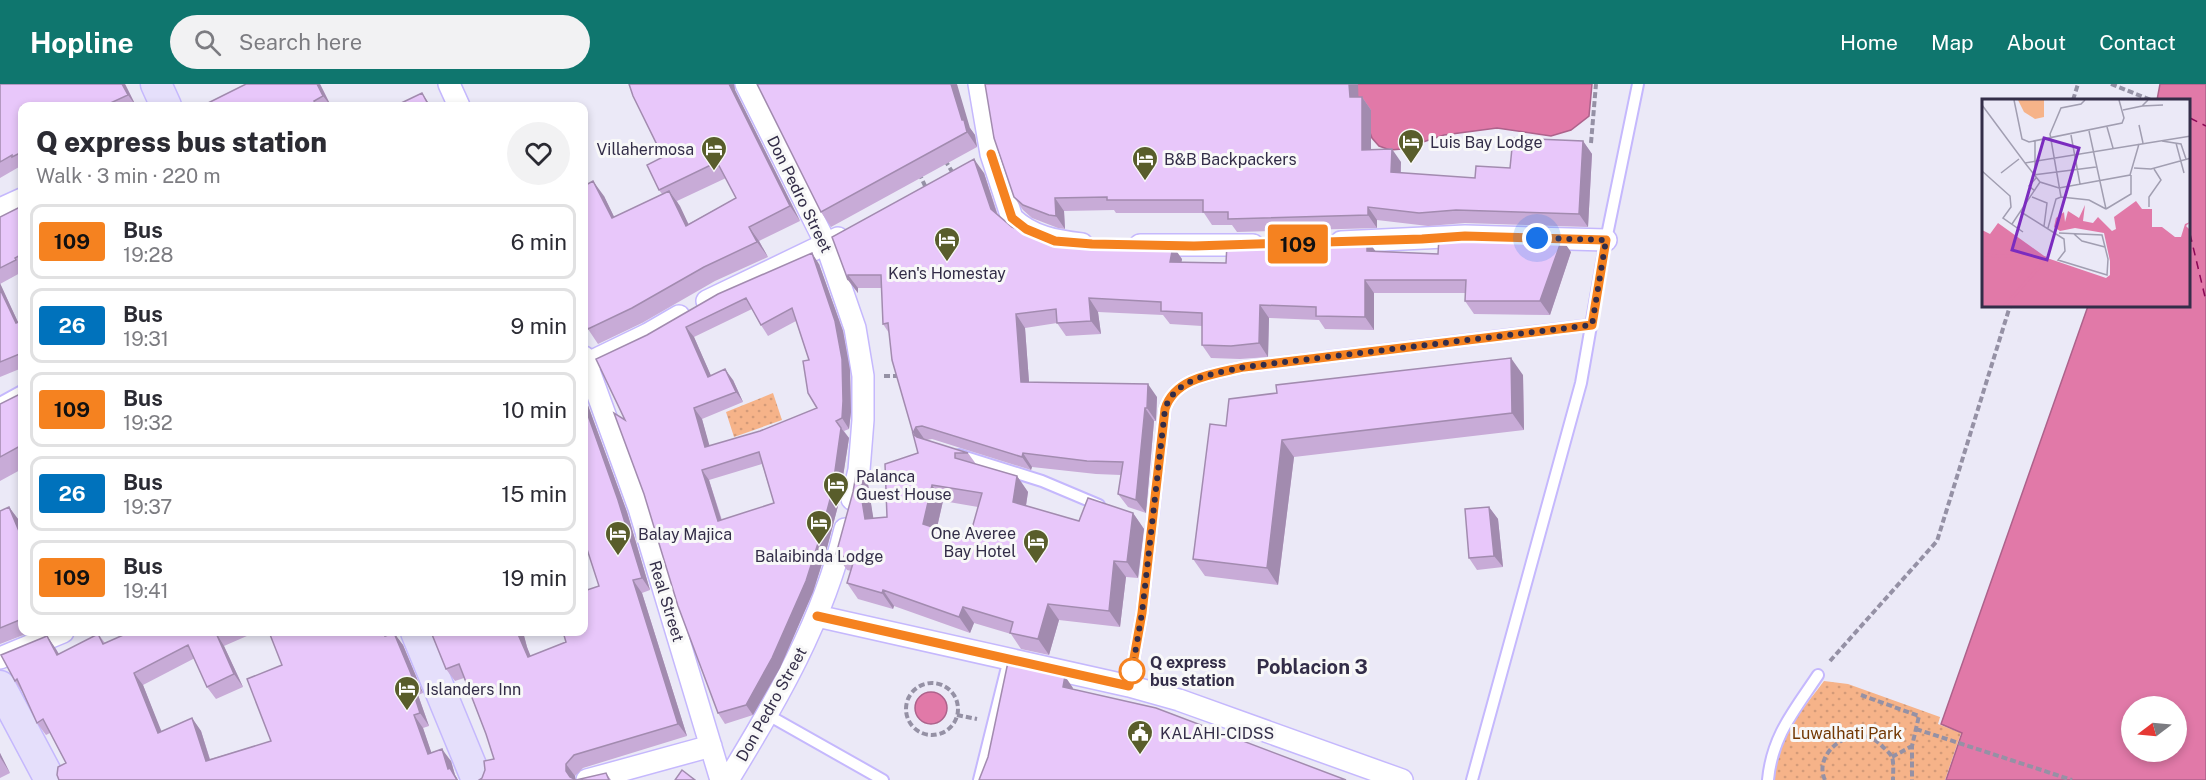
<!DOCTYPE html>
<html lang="en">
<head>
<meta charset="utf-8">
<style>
	:root { --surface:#fff; --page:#f2f2f3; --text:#2b2b33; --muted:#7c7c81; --line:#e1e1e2; --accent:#0f766e }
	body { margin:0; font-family:"Public Sans",sans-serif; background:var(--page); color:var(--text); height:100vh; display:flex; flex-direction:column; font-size:22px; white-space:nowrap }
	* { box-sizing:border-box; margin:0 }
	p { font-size:20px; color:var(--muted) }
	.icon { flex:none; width:33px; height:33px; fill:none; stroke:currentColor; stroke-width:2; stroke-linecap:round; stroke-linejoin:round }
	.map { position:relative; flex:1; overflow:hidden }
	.panel { position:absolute; left:18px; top:18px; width:570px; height:534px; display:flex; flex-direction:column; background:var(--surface); border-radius:12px; box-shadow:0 3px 9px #0003 }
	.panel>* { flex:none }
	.badge { padding:0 12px; border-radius:4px; font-size:21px; line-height:39px }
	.needle { width:39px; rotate:254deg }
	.controls { position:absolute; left:2121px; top:612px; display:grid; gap:12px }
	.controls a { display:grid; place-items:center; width:66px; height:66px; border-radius:50%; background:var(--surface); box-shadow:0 3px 9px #0003; font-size:30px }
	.you { position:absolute; width:30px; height:30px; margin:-15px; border:4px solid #fff; border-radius:50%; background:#1a73e8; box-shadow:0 0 0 9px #1a73e833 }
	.map>.badge { position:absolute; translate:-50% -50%; box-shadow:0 0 0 3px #fff }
	.round { display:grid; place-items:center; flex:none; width:63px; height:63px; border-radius:32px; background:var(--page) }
	.summary { display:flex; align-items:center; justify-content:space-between; height:102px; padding:0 18px }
	h1 { font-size:28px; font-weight:800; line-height:45px }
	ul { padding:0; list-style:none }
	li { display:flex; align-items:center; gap:18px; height:75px; margin:0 12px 9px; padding:0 6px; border:3px solid var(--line); border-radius:12px }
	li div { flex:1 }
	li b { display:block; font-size:22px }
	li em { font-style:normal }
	li .badge { min-width:66px; font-weight:700; text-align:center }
	header { display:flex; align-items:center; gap:36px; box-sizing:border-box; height:84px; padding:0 30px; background:var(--accent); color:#fff }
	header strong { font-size:28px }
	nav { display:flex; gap:33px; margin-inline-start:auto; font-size:21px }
	.search { width:420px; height:54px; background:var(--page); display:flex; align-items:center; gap:15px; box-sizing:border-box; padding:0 21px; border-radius:33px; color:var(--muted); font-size:22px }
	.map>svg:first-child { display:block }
	.grass { fill:url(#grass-dots) }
	.water { fill:#e179a8; stroke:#ad628b; stroke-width:1.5; fill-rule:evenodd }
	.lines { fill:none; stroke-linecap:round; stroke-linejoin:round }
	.ferry { stroke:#8b0855; stroke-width:1.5; stroke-dasharray:8 6; stroke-linecap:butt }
	.lane-casing { stroke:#c5b8fd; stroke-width:14 }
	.street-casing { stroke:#c5b8fd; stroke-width:24 }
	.secondary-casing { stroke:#c5b8fd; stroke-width:33 }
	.path { stroke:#9591a5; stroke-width:4; stroke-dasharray:6 3; stroke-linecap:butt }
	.lane { stroke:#fff; stroke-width:10 }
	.street { stroke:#fff; stroke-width:21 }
	.secondary { stroke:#e5dffb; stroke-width:30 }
	.wall { fill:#c8abd7; fill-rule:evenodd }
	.shaded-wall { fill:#a28baf }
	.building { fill:#e8c7fa; stroke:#a28baf; stroke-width:1.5; fill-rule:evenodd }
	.line-casing { stroke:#fff; stroke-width:14 }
	.line { stroke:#f58220; stroke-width:9 }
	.walk { stroke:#332d48; stroke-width:6; stroke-dasharray:0 10.8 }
	.stop-dot { fill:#fff; stroke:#f58220; stroke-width:3 }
	.labels { text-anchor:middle; stroke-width:6; stroke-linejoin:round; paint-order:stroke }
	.poi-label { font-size:16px; fill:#332d48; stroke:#f8f8f8; text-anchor:start }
	.street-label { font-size:16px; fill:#332d48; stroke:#f8f8f8 }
	.stop-label { font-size:16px; font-weight:bold; fill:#332d48; stroke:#f8f8f8; text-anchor:start }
	.park-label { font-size:16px; fill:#723703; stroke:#f8f8f8 }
	.quarter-label { font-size:20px; font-weight:bold; fill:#332d48; stroke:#f8f8f8 }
	.inset-river { fill:none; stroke:#e179a8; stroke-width:3 }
	.inset-road { fill:none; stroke:#a19eb1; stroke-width:1.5 }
	.view { fill:#7b2cbf; fill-opacity:0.15; stroke:#7b2cbf; stroke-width:3 }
	.inset-edge { fill:none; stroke:#332d48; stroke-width:3 }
</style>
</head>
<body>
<header>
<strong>Hopline</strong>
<div class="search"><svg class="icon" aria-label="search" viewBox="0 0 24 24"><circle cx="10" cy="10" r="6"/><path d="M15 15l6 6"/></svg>Search here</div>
<nav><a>Home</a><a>Map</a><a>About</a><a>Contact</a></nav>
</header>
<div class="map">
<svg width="2206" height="696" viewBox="0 0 2206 696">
	<defs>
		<pattern id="grass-dots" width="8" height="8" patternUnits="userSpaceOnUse" patternTransform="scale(1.5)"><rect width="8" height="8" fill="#f6b389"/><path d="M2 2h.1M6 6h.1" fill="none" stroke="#d39a78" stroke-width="1.8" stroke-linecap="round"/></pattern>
	</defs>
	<rect width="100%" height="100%" fill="#ebe9f7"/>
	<path class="grass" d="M773,309L782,336L734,353L726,328Z
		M1824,597L1848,600L1940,633L1938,640L1961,649L1945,696H1775C1773,656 1802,627 1824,597Z"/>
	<path class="water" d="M1352,0H1592L1589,32L1571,46L1551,52L1497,44L1444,51L1402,65L1390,66L1379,62L1372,54Z
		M2160,0H2206V696H1946L1962,649L1941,640L2088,222H2190V16H2157ZM2176,622V668H2132V622Z
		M915 624a16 16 0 1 1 32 0a16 16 0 1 1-32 0Z"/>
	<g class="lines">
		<path class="ferry" d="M2190,34L2206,42
			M2190,150L2206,217"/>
		<defs>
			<path id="lane" d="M0,319L22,307
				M959,371L1042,397L1099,421
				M1129,602L1142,529L1165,325C1175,293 1215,290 1244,283L1591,241
				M768,631L883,696
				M979,696L1009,575
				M1472,696L1581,299L1606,156L1638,0
				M1768,696C1772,652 1794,627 1818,591"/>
			<path id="street" d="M449,0L459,22
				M746,0L826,160L855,244L863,292V336L859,386L852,415
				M979,0L991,70L1012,134C1032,153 1056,157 1082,160
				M0,125L22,115
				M1341,158L1465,152L1606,156
				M1140,161H1253
				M707,217L838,154
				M584,273L639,424L721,696
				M584,281L648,250L679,232
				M817,532L1129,602L1179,616L1402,696
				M0,574L63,548
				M587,696L711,662
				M728,696C777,616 823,537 845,445"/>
			<path id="secondary" d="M156,0L166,22
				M416,548L477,696
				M0,602L50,696"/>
		</defs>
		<use href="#lane" class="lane-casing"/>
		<use href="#street" class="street-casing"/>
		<use href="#secondary" class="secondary-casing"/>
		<path class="path" d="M2111,0L2151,16
			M2073,16L2078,0
			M1591,59L1596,0
			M945,76L954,91
			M919,89L927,106
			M884,292H901
			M1830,577L1937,457L2010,222
			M906 625a26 26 0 1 1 52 0a26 26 0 1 1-52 0Z
			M1861,611L1919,632L1912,662V696
			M957,631L977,635
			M1916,645L2072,696
			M1892,673L1912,662
			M1825,696C1811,667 1858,635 1882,662C1885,665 1890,669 1892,673C1894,679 1893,690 1893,696"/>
		<use href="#lane" class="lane"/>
		<use href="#street" class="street"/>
		<use href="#secondary" class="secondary"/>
	</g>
	<path class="wall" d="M0,0H125L136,22H22V84L21,85L19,83L0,94Z
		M320,0L331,22H202Z
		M629,0H734L735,6L800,137L759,157L768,173L715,197L642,239L598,260L588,245L604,112L614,133L662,110L659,106L663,73ZM726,94L736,114L688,140L677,117Z
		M985,0H1358V13H1362L1371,26V66L1401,78V89L1475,94L1510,84L1583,57L1592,70L1588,143L1465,139L1428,142L1377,136V144L1237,148L1232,141H1212L1204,129H1116L1114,126L1064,127L1065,145L1058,144L1032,134L1023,126L1014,113Z
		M970,44L975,51L977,63L831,143L821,128Z
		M984,89L998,131L1012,143L1045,157L1182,175L1181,179H1226L1367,156L1375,167L1438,170L1571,168L1550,231L1474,230L1465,217L1466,209H1374V246L1325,245L1319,236L1269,234L1268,273L1240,275L1211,274L1202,261V242L1170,240L1163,231L1098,228L1101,250L1066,252L1057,239L1025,244L1029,298L1157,313L1156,337H1154L1146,429L1128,423L1118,410L1121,391L1096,390L1032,383L1031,386L932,355L926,356L968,369L976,380L1017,392L1028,408L1026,422L1079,437L1133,429L1144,445L1138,494L1126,493L1120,543L1059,536L1049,571L1021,565L1011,550L974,539L970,549L894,522L893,525L858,515L847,499L851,487L847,486L836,470L853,408L857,385L868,400L873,434L887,433L918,369L916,353L889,249L883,240L882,204H858V209L848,196L832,153ZM943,417L978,423L969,455L937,444Z
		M22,122V188L0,200L18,238L22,239V284L0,293V133Z
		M819,180L843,247L850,286L851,328L849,345L844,347L849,354L839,418L827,464L813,508L780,584L753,631L725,640L718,629L625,336L596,275ZM752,225L761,241L768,252L796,237L809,276L817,324L760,347L709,362L702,335L743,318L733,296L711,292L694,253ZM762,380L774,419L722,436L709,396Z
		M1523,291L1524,346L1294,373L1278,501L1205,492L1193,475L1226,342Z
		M22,309V385L0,397V320Z
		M584,312L586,316L627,428L650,506L642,509L687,652L583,684L575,692L576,696L606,689L611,696H479L482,694L494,675L486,650L464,594L455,597L446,585L431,548H523L527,563L530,572L566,558L599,502L584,456Z
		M9,423L18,435L22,445V548H31L0,560V427Z
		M1489,423L1498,435L1503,483L1477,486L1469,474Z
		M130,548H256L224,562L243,603L216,615L207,603L195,574L143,601L161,648L192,634L201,647L210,675L271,657L388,551L394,549L403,561L423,609L418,611L429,642L423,644L431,668L451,677L455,691L458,696H59L66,679L50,649L46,651L37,639L23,609L15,597L47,552L59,570L98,550L105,559Z
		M0,669L10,689L0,694Z"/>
	<path class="shaded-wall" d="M122,0H125L136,22L128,11Z
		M317,0H320L331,22L323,12Z
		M729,0H734L735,6L800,137L790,122Z
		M951,0H957L970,44L975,51L977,63L967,48L962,36Z
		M1349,0H1358L1359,26L1350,13Z
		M422,9L430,21L431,22H429Z
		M1362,13L1371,26V79L1362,66Z
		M1583,57L1592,70L1588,143L1579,130Z
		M1392,65L1401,78L1400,101L1391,88Z
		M974,75L984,89L1000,139L991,125Z
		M593,97L604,112L622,149L612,134Z
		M669,107L680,122L696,156L686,142Z
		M1055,114L1064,127L1065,145L1056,132Z
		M1368,123L1377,136V144L1368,131Z
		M749,143L759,157L768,173L757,158Z
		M1562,155L1571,168L1550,231L1540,217Z
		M1367,156L1377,169L1367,167Z
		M1173,162L1182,175L1179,192L1170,178Z
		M812,169L819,180L843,247L850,286L851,328L849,345L842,334Z
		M848,191L858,204V209L848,196Z
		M1365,196L1374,209V246L1365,233Z
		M0,199L22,247L16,239L0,205Z
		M1089,214L1098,228L1101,250L1091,237Z
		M1260,221L1269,234L1268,273L1259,259Z
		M1016,230L1025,244L1030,311L1021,298Z
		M686,243L694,253L716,303L708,293Z
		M1511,274L1523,291L1524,346L1512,329Z
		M725,285L733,296L743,318L736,308Z
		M1148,300L1157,313L1156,337L1147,324Z
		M584,312L586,316L627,428L650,506L642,494L584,320Z
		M694,324L702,335L713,374L705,363Z
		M1145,324L1154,337L1146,429L1136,416Z
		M916,343L925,356L923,362L913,349Z
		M841,344L849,354L839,418L827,464L813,508L780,584L753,631L746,621Z
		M1282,356L1294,373L1278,501L1267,484Z
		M1023,369L1032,383L1031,386L1022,373Z
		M857,385L868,400L876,451L865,435Z
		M702,386L709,396L725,448L718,437Z
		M1017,392L1028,408L1024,434L1013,418Z
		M932,401L943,417L934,456L923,440Z
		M9,423L18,435L22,447H19Z
		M1489,423L1498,435L1503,483L1494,472Z
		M1133,429L1144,445L1138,494L1127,478Z
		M1114,477L1126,493L1120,543L1109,527Z
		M633,496L642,509L687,652L678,640Z
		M883,506L894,522L893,525L882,509Z
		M1048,520L1059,536L1049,571L1038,555Z
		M963,523L974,539L970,549L959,533Z
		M517,548H523L527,563L536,585L528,573Z
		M216,549L224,562L243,603L234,590Z
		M394,549L403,561L423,609L414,597Z
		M47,552L56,565L66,583L57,571Z
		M134,589L143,601L167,661L158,649Z
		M1065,592L1073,604L1071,614L1063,603Z
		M410,598L418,611L429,642L420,629Z
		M414,631L423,644L436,682L428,670Z
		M192,634L201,647L214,689L206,677Z
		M442,665L451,677L455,691L458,696H457L448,685Z
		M0,669L10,689L0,673Z
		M566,680L575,692V696H572L566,687Z"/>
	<path class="building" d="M0,0H122L128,11L104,22H22V68L12,73V71L0,78Z
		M246,0H317L323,12L314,17L317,22H202Z
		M629,0H729L790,122L749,143L757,158L704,183L632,224L588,245L584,235V102L593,97L612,134L669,107L686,142L736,114L717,78L659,106L647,81L663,73L633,12Z
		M757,0H951L962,36H964L967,48L821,128Z
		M985,0H1349L1350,13H1362V66L1392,65L1391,88L1475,94L1476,82L1510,84L1513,54L1583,57L1579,130L1456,126L1419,129L1368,123V131L1228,135V128H1203V116H1107V113L1055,114L1056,132L1049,131L1023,121L1014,113L994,54Z
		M422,9L429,22H395Z
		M974,75L991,125L1012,143L1045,157L1173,162L1170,178L1226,179L1227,160L1367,156V167L1438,170L1439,153L1562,155L1540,217H1465L1466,196H1365V233L1316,232V223L1260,221L1259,259L1231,262L1202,261V229L1161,227V218L1089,214L1091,237L1057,239L1056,225L1016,230L1021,298L1148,300L1147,324H1145L1136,416L1118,410L1123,378L1087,377L1023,369L1022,373L922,342L916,343L913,349L892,276L888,239L883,240L881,191H848V196L832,153Z
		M22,122V170L15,174L16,176L0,184V133Z
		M812,169L835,237L842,275L843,317L842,334L836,337L841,344L832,408L820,453L806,497L772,574L746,621L718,629L678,522L644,410L614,329L625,336L596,275L647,251L718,210ZM746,214L761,241L792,224L809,276L803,277L808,309L817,324L760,347L705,363L694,324L736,308L725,285L708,293L686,243ZM759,368L774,419L718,437L702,386Z
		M0,205L16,239L21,237L22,240V269L0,278Z
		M1511,274L1512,329L1282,356L1267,484L1193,475L1210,340L1226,342L1229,315L1277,309L1276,301Z
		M22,309V361L0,373V320Z
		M584,320L618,416L642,494L633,496L678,640L574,671L566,680V687L570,693L576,696L606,689L609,696H479L482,694L485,686L484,677L494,675L486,650L459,580L446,585L431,548H517L528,573L566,558L563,548H584V507L599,502L584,456Z
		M913,350L917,353L968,369H955V374L1017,392L1013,418L1079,437L1088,414L1133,429L1127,478L1114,477L1109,527L1048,520L1038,555L1010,549L1013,538L963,523L959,533L883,506L882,509L847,499L854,476L836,470L853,408L857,385L865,435L887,433L885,380L918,369ZM932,401L982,409L969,455L923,440Z
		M9,423L19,447L22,445V535L0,544V427Z
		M1489,423L1494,472L1469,474L1465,425Z
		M130,548H219L216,549L234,590L207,603L188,561L134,589L158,649L192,634L206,677L271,657L247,595L282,581L269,548H383L385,552L394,549L414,597L410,598L420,629L414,631L428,670L442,665L448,685L450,684L457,696H59L57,691L58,683L66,679L43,635L37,639L17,595L15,597L1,571L47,552L57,571L98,550L103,560Z
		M1008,578L1065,592L1063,603L1156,624L1346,696H979L988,673Z
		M682,686L695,696H675Z"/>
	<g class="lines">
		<defs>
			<path id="line" d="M817,532L1129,602L1142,529L1165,325C1175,293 1215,290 1244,283L1592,241L1606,156L1465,152L1422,155L1194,162L1092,160L1055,157L1026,145L1012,134L991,70"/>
		</defs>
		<use href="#line" class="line-casing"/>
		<use href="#line" class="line"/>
		<path class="walk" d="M1132,587L1142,529L1165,325C1175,293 1215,290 1244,283L1592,241L1606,156L1537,154"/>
	</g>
	<defs>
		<symbol id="hotel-pin" viewBox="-11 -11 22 30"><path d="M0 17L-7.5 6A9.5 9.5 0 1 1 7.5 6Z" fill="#595d2b" stroke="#f8f8f8"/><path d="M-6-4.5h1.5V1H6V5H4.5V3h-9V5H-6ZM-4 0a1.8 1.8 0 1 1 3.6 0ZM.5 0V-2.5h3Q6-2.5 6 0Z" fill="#fff"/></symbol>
		<symbol id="civic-pin" viewBox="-11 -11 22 30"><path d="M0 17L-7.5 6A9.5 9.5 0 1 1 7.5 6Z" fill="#595d2b" stroke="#f8f8f8"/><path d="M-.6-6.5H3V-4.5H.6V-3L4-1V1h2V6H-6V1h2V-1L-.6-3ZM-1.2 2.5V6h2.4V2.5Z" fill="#fff"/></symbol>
	</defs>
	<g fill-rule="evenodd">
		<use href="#hotel-pin" x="1396" y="43" width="30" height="40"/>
		<use href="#hotel-pin" x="699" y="50" width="30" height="40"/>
		<use href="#hotel-pin" x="1130" y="60" width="30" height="40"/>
		<use href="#hotel-pin" x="932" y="141" width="30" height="40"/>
		<use href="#hotel-pin" x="821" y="386" width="30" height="40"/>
		<use href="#hotel-pin" x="804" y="424" width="30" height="40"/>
		<use href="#hotel-pin" x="603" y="435" width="30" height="40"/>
		<use href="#hotel-pin" x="1021" y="443" width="30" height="40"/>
		<use href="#hotel-pin" x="392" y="590" width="30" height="40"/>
		<use href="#civic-pin" x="1125" y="634" width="30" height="40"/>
	</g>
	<circle class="stop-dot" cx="1132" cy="587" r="12"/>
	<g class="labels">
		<g class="poi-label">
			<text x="1430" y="64">Luis Bay Lodge</text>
			<text x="694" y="71" text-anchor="end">Villahermosa</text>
			<text x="1164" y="81">B&amp;B Backpackers</text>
			<text x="947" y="195" text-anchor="middle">Ken's Homestay</text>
			<text x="856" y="398">Palanca<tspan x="856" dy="18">Guest House</tspan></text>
			<text x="1016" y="455" text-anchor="end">One Averee<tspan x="1016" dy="18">Bay Hotel</tspan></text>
			<text x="638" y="456">Balay Majica</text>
			<text x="819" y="478" text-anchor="middle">Balaibinda Lodge</text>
			<text x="426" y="611">Islanders Inn</text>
			<text x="1160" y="655">KALAHI-CIDSS</text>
		</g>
		<g class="street-label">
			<text transform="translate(800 110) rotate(64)" y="6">Don Pedro Street</text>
			<text transform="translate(667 517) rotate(73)" y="6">Real Street</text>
			<text transform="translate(771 620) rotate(-61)" y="6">Don Pedro Street</text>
		</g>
		<g class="stop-label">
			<text x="1150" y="584">Q express<tspan x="1150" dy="18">bus station</tspan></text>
		</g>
		<g class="park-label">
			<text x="1847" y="655">Luwalhati Park</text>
		</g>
		<g class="quarter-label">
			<text x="1312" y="590">Poblacion 3</text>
		</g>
	</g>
	<g transform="translate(1982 15)">
		<rect width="208" height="208" fill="#ebe9f7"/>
		<path d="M36,1H62V18L53,20L42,13Z" fill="#f6b389"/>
		<path d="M154,102L160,110H170V128H180L193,138H199L203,125L208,123L204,127L208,131V208H0V131L8,135L16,124L65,159L124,179L128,176V162L122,134L93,129L78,132L72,128L74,119L82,113L83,123L86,112L97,119L103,106L101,122L111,124L116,118L130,132L134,130L132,118Z" fill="#e179a8"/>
		<path class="inset-river" d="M0,156L64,159M22,208L65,159"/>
		<path class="inset-road" d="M32,1L40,40L47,43L140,24L142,19L137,1M0,6L43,64L209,37M160,7L181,6M141,11L160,7L166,1M157,26L161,44M125,28L131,49M107,32L124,110M89,36L98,85M180,42L199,45L204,60M194,44L202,74M43,64L58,83L77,89L148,76L157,45M152,69L169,70L209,59M0,72L28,97L29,108L21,119L41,133M19,74L37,60M51,76L114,68M53,76V42M53,92L47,87L54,79M50,98L65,104L62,127M79,98L68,35L79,9L99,5L103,1M79,98L107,101L124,110M167,108V98L179,81L172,70M124,110L149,95V76M39,113L82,140L83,152L76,161L125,176L126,160L120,136L77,134M30,125L58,83M66,129L74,100L79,98M92,135L100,142L123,148"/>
		<path class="view" d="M62,39L97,49L65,161L30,151Z"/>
		<rect width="208" height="208" class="inset-edge"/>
	</g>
</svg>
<div class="controls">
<a><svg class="needle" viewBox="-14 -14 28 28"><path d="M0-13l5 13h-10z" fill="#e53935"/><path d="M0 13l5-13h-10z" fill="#7c7c81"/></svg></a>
</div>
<div class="you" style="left:1537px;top:154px"></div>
<b class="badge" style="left:1298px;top:160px;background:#f58220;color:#111">109</b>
<section class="panel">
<div class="summary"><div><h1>Q express bus station</h1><p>Walk · 3 min · 220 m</p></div><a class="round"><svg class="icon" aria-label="heart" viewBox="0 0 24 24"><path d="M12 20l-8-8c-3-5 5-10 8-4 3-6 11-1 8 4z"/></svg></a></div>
<ul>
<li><span class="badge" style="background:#f58220;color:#111">109</span><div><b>Bus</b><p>19:28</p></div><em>6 min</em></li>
<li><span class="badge" style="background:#0072bc;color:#fff">26</span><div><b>Bus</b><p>19:31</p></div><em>9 min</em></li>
<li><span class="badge" style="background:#f58220;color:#111">109</span><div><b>Bus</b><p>19:32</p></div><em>10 min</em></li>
<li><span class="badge" style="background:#0072bc;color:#fff">26</span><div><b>Bus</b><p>19:37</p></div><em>15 min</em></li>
<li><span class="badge" style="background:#f58220;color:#111">109</span><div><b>Bus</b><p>19:41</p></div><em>19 min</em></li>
</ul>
</section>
</div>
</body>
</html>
